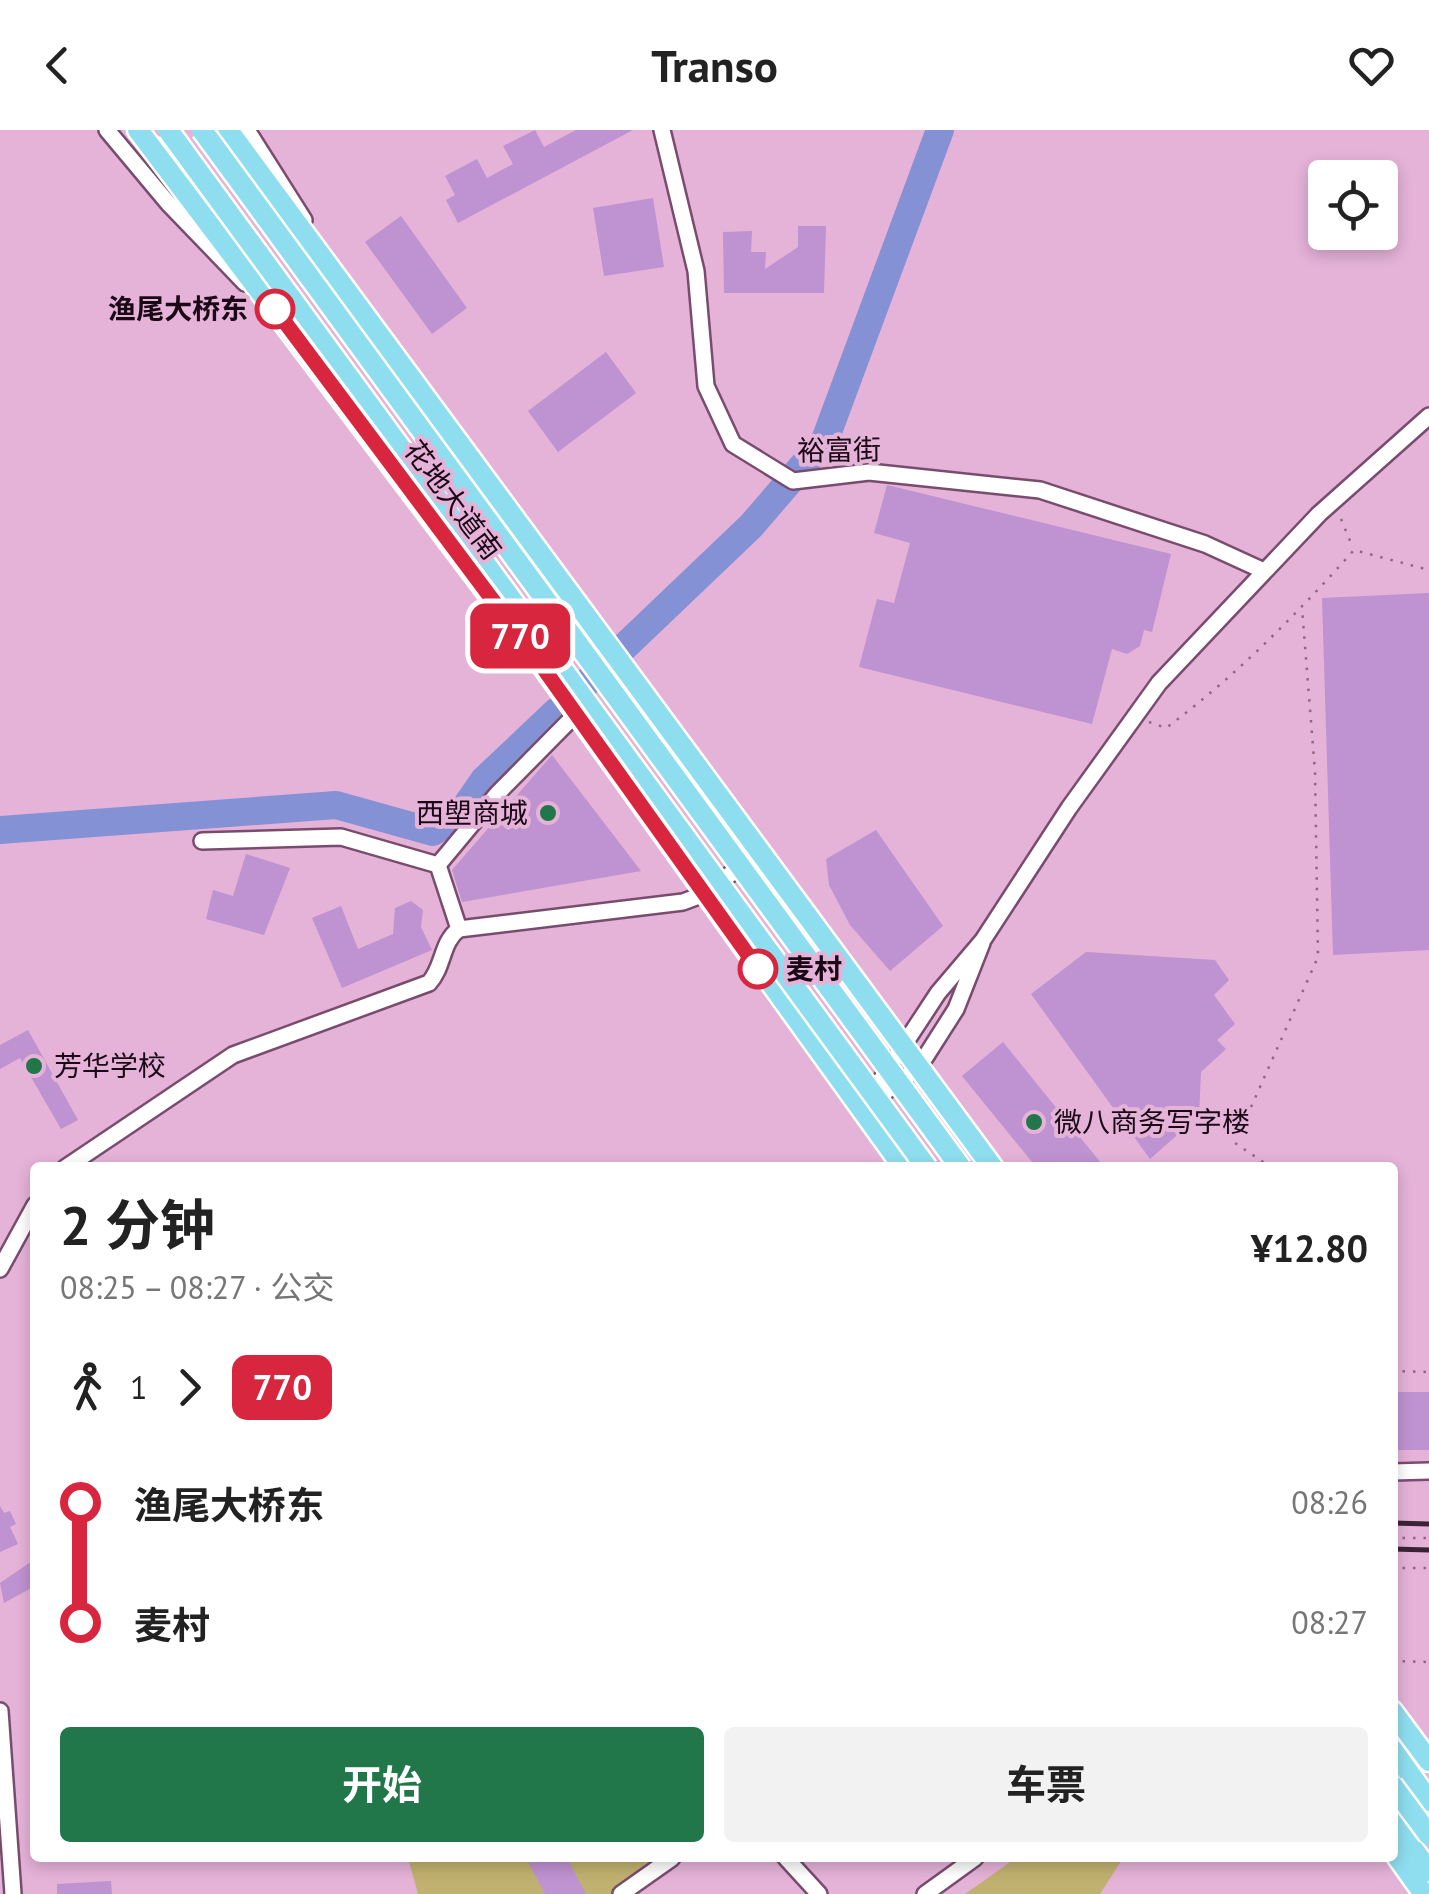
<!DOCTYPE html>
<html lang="zh">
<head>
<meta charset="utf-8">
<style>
	:root { --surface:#fff; --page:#f2f2f2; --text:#222; --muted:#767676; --accent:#21774a }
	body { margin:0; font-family:"PT Sans","Noto Sans SC",sans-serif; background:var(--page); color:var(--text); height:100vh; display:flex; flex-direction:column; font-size:38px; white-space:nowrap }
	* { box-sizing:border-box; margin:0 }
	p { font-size:32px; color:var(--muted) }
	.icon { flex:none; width:55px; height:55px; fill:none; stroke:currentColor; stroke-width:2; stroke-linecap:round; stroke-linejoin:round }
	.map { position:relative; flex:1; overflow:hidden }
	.side { position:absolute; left:30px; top:1032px; width:1368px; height:700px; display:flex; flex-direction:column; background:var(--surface); border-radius:10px; box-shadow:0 5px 15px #0003 }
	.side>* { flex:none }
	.badge { padding:0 20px; border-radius:15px; font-size:35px; line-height:65px }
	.buttons { position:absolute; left:1308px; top:30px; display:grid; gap:20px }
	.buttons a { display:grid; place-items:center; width:90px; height:90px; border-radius:10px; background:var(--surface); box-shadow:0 5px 15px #0003; font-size:50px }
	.map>.badge { position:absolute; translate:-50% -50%; box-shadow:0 0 0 5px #fff }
	.legs { display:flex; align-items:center; gap:15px; height:110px; padding:0 30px; font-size:32px }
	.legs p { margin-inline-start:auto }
	.headline { display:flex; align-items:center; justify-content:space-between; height:170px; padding:0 30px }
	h1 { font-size:55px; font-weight:700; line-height:75px }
	.action { display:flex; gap:20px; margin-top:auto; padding:20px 30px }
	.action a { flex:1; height:115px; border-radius:10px; background:var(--accent); color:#fff; font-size:40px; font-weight:700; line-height:115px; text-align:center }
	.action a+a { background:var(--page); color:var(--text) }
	ul { padding:0 30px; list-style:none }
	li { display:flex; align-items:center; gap:35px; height:120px; font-size:38px }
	li i { display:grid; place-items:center; width:15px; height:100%; margin:0 12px; background:currentColor }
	li i::after { content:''; width:25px; height:25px; margin:-12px; border:8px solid; border-radius:50%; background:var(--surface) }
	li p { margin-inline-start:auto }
	li:first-child i { background:linear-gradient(#0000 50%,currentColor 0) }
	li:last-child i { background:linear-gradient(currentColor 50%,#0000 0) }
	header { display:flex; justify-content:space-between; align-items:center; height:130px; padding:0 30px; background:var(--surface); font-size:45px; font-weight:700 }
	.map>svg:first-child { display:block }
	.green { fill:#c1b170 }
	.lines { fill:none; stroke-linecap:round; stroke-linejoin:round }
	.river { stroke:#8591d5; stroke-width:28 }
	.building { fill:#bf92d1 }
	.minor-casing { stroke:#794c6e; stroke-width:20 }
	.major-casing { stroke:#fff; stroke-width:25 }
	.path { stroke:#8c6883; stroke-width:2.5; stroke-dasharray:2.5 8; stroke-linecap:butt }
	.minor { stroke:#fff; stroke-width:15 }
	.major { stroke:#8fdeef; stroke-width:20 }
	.rail { stroke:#3a2335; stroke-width:5 }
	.major-bridge-casing { stroke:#fff; stroke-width:25; stroke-linecap:butt }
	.major-bridge { stroke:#8fdeef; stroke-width:20 }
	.line-1-casing { stroke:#fff; stroke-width:22 }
	.line-1 { stroke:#d7263d; stroke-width:15 }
	.stop-1-dot { fill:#fff; stroke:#d7263d; stroke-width:5 }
	.poi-dot { fill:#21774a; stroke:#e5b2d8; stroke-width:4 }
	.labels { text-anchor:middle; stroke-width:8; stroke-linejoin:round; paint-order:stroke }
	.stop-label { font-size:28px; font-weight:bold; fill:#1a0816; stroke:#e5b2d8; text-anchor:end }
	.street-label { font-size:28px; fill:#1a0816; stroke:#e5b2d8 }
	.poi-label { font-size:28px; fill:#1a0816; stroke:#e5b2d8; text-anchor:start }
</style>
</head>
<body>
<header><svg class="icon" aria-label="back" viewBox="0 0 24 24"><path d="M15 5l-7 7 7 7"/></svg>Transo<svg class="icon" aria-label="heart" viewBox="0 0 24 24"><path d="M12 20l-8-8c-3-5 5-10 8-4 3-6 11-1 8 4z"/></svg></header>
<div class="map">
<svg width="1429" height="1764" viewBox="0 0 1429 1764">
	<rect width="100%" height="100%" fill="#e5b2d8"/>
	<path class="green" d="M408,1728H662L612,1764H418Z
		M1016,1728H1123L1100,1764H965Z"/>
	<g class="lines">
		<path class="river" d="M578,561L751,396L825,310L940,0
			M0,700L336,675L433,702L464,679L484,650L557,581"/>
	</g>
	<path class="building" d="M535,0L544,17L576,0H633L458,93L446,70L455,65L445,46L477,29L487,48L513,34L503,16Z
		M653,68L664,137L604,146L593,78Z
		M401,86L467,178L432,204L365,112Z
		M798,96H826L824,163H724L723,102L752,101L751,122H766L765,139L798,117Z
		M606,222L636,263L558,322L528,281Z
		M887,355L1171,424L1152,502L1144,500L1140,516L1127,524L1112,519L1092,594L859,537L877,469L894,473L910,413L874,403Z
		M1429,463V820L1333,825L1322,468Z
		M552,625L641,741L462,772L452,740Z
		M876,700L943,796L890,841L850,795L829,755L826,729Z
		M246,724L290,738L264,805L206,789L213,760L233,766Z
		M411,771L423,780L421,797L432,820L342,858L312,788L341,776L358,819L393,804L395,778Z
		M1086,822L1215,830L1229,850L1214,865L1235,894L1217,910L1226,919L1201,942L1199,986L1150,1029L1031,864Z
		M28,900L78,990L61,999L20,928L0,939V915Z
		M1003,912L1105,1038H1037L962,946Z
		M1392,1262H1429V1320H1392Z
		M0,1376L4,1383L10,1381L16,1394L10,1397L18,1414L0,1422Z
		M35,1429V1456L4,1473L0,1453Z
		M526,1728H567L586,1764H545Z
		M111,1751L112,1764H57V1754Z"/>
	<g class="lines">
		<defs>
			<path id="minor" d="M107,0L168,73L245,153
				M247,0L304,90
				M662,0L696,141L706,256L733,314L793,351L869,342L1040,360L1205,414L1264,441
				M202,711L341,707L438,735
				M459,799L438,735L497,664L576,584
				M869,968L938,863L983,810L1069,678L1159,553L1319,384L1429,286
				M873,971L919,937L956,879L982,813
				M65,1038L233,925L429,853C444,837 441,812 459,799L683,772L704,764L761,721
				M0,1139L35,1075
				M1392,1342L1429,1341
				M0,1581L13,1764
				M786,1728L819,1764
				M621,1764L672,1728
				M925,1764L975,1728"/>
			<path id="major" d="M138,0L537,528L904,1038
				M228,0L993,1038
				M1392,1581L1429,1631
				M1392,1619L1429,1671
				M1392,1690L1429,1741
				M1392,1719L1424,1764"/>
		</defs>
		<use href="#minor" class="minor-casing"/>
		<use href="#major" class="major-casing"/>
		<path class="path" d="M1341,389L1353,418
			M1149,592L1166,598C1236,546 1296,485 1354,420L1429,440
			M1272,1038L1235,1013L1318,827L1315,642L1302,478
			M1392,1241L1429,1242
			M1392,1408H1429
			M1392,1438H1429
			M1392,1531L1429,1532"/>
		<use href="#minor" class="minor"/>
		<use href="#major" class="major"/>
		<path class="rail" d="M1392,1393L1429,1394
			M1392,1419L1429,1420"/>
		<defs>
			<path id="major-bridge" d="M168,0L927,1038
				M202,0L961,1038
				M1392,1655L1429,1705"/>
		</defs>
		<use href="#major-bridge" class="major-bridge-casing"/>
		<use href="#major-bridge" class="major-bridge"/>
	</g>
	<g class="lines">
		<defs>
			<path id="line-1" d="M275,179L536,528L758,839"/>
		</defs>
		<use href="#line-1" class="line-1-casing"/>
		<use href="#line-1" class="line-1"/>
	</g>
	<g class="stop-1-dot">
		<circle cx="275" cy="179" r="18"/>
		<circle cx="758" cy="839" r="18"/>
	</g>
	<g class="poi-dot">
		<circle cx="548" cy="683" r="10"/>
		<circle cx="34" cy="936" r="10"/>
		<circle cx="1034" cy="992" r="10"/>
	</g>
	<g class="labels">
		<g class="stop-label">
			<text x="248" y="189">渔尾大桥东</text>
			<text x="786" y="849" text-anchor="start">麦村</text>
		</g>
		<g class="street-label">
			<text transform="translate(839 320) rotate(-1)" y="10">裕富街</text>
			<text transform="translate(453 370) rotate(53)" y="10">花地大道南</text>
		</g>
		<g class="poi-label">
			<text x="528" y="693" text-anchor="end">西塱商城</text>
			<text x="54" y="946">芳华学校</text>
			<text x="1054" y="1002">微八商务写字楼</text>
		</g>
	</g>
</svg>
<div class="buttons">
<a><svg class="icon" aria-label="locate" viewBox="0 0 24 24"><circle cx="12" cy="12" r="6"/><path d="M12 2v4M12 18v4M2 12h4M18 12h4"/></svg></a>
</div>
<b class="badge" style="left:520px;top:506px;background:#d7263d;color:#fff">770</b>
<section class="side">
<div class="headline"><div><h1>2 分钟</h1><p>08:25 – 08:27 · 公交</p></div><b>¥12.80</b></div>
<div class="legs"><svg class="icon" aria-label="walk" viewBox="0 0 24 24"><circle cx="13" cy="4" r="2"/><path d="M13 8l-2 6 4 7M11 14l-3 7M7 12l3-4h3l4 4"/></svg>1<svg class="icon" aria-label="forward" viewBox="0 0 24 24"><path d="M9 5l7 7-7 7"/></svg><b class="badge" style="background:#d7263d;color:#fff">770</b></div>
<ul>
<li><i style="color:#d7263d"></i><b>渔尾大桥东</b><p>08:26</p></li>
<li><i style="color:#d7263d"></i><b>麦村</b><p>08:27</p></li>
</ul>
<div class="action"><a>开始</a><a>车票</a></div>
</section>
</div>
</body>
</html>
